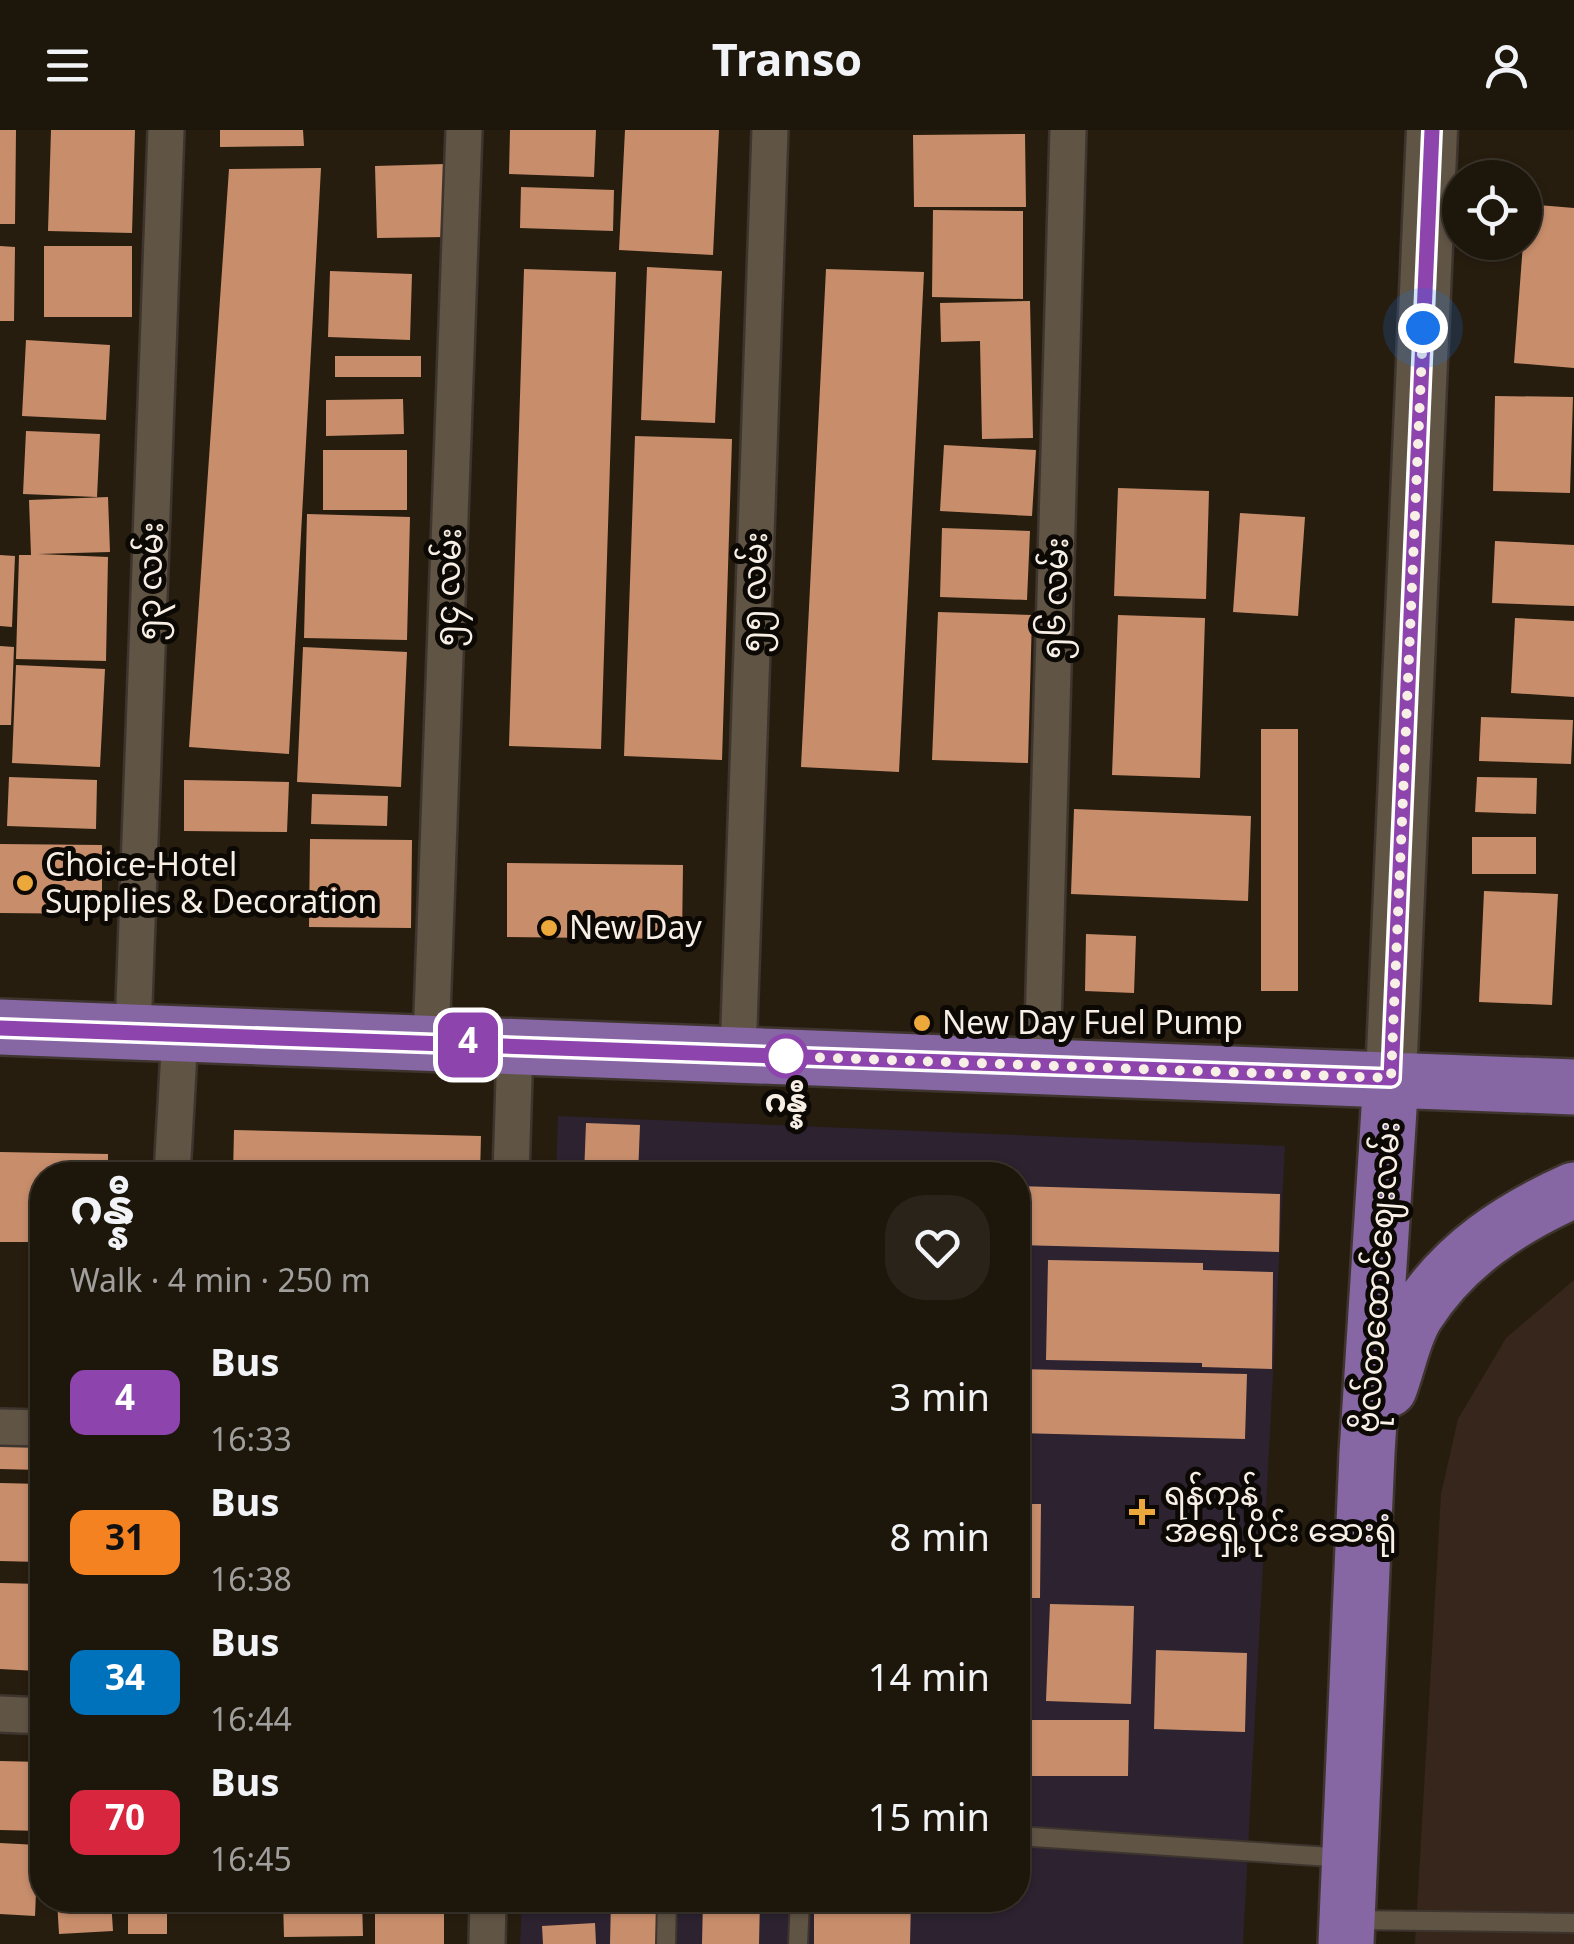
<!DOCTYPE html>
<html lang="en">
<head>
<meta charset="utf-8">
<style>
	:root { --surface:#1d160b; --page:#2a2319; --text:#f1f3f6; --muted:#a09f9d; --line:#3b352c }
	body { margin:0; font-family:Georgia,"Noto Sans Myanmar",serif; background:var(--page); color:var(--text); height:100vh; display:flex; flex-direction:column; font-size:38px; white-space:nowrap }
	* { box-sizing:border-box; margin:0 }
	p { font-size:32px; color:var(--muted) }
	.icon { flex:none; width:55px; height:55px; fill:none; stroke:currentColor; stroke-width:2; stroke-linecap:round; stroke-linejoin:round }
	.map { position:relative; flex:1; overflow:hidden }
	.side { position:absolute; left:30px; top:1032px; width:1000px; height:750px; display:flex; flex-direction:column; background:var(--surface); border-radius:40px; box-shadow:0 2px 8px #0004,0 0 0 2px var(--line) }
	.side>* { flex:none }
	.badge { padding:0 20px; border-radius:15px; font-size:35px; line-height:65px }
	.tools { position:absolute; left:1442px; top:30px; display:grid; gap:20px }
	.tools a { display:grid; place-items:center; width:100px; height:100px; border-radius:50%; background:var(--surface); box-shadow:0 2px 8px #0004,0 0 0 2px var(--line); font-size:50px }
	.you { position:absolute; width:50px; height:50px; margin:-25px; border:8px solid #fff; border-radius:50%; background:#1a73e8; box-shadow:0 0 0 15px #1a73e833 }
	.map>.badge { position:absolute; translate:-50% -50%; box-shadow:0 0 0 5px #fff }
	.round { display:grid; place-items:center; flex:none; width:105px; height:105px; border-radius:40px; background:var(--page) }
	.headline { display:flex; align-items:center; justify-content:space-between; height:170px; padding:0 40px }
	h1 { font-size:48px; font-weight:700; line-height:75px }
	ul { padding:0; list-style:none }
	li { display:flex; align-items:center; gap:30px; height:140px; padding:0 40px }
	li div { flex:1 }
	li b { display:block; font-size:38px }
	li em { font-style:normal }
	li .badge { min-width:110px; font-weight:700; text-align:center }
	header { display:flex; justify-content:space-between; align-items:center; height:130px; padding:0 40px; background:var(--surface); font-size:45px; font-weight:700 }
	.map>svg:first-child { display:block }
	.industrial { fill:#36261c }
	.medical { fill:#2c2230 }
	.building { fill:#c88e6c }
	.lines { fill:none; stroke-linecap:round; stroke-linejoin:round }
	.service-casing { stroke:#3e352e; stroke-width:22 }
	.minor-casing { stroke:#3e352e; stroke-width:40 }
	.secondary-casing { stroke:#3e352e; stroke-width:55 }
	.primary-casing { stroke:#3e352e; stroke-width:60 }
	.service { stroke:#605445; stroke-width:18 }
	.minor { stroke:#605445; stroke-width:35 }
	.secondary { stroke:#605445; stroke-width:50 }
	.primary { stroke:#8766a4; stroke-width:55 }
	.line-casing { stroke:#fff; stroke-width:22 }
	.line { stroke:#8e44ad; stroke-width:15 }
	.walk { stroke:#f7efe6; stroke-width:10; stroke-dasharray:0 18 }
	.poi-dot { fill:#eda83c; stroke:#0c0804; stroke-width:4 }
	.stop-dot { fill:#fff; stroke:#8e44ad; stroke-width:5 }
	.labels { text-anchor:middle; stroke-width:10; stroke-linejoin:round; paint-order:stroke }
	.street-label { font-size:32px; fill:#f7efe6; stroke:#0c0804 }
	.poi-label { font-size:32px; fill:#f7efe6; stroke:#0c0804; text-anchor:start }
	.stop-label { font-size:32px; font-weight:bold; fill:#f7efe6; stroke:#0c0804 }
</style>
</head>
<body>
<header><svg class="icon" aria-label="menu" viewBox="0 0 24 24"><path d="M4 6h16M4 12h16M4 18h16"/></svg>Transo<svg class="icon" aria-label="person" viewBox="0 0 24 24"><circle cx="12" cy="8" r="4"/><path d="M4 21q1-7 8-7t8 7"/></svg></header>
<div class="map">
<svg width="1574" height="1814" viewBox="0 0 1574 1814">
	<rect width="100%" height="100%" fill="#271d0f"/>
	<path class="industrial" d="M1574,1150V1814H1415L1441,1364L1458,1289L1506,1208Z"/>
	<path class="medical" d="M558,986L1285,1016L1243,1814H520L522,1770H1018V1045H556Z"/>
	<path class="building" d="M0,0H16L15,94H0Z
		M51,0H135L132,103L48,101Z
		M220,0H303L304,16L220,17Z
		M510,0H596L594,47L509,44Z
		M625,0H719L713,125L619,120Z
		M1025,4L1026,77H914L913,5Z
		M445,34L447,107L377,108L375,36Z
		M321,38L289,624L189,617L229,39Z
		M521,57L614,60L613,101L520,98Z
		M1526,74L1574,78V238L1514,233Z
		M933,80L1023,81V169L932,167Z
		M0,116L15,117L14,191H0Z
		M44,116H132V187H44Z
		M647,137L722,141L715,293L641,290Z
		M524,139L616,142L601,619L509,616Z
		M826,139L924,142L899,642L801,637Z
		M330,141L412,144L410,210L328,207Z
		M1030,171L1033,308L982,309L980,211L941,212L940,173Z
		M26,210L110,215L106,290L22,286Z
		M335,226H421V247H335Z
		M1495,266L1573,267L1570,363L1493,361Z
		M403,269L404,304L326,306V270Z
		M26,301L100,304L97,367L23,364Z
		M635,306L732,309L722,630L624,626Z
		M944,315L1036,320L1032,386L940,381Z
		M323,320H407V380H323Z
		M1118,358L1209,361L1206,469L1114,466Z
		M108,367L110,422L38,424L108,427L106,531L16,529L19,425H31L29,370Z
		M1240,383L1305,387L1298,486L1233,482Z
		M307,384L410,387L407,510L304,508Z
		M942,398L1030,401L1027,470L940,467Z
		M1495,411L1574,415V476L1492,473Z
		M0,425L15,426L12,497L0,496Z
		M938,482L1032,485L1028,633L932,630Z
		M1118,485L1205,488L1200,648L1112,645Z
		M1515,488L1574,491V567L1511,563Z
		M0,516L14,517L11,595H0Z
		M303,517L407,522L401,657L297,652Z
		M16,535L105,539L100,637L12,633Z
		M1481,587L1573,590L1571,634L1479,631Z
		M1261,599H1298V861H1261Z
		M9,647L97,650L96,699L7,696Z
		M1477,647L1537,648L1536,684L1475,682Z
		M184,650L289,652L287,702L184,701Z
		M312,664L388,666L387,696L311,694Z
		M1074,679L1251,686L1248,771L1071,764Z
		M1472,707H1536V744H1472Z
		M310,709L412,710L411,798L309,797Z
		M0,714L102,715V784L0,783Z
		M507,733L683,735L682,809L507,807Z
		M1484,761L1558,764L1552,875L1479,872Z
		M1086,804L1136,806L1134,863L1085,861Z
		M586,993L640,995L638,1045H584Z
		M234,1000L481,1006L480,1045H233Z
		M0,1022L108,1024V1045H42V1112H0Z
		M1018,1056L1280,1064L1279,1122L1018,1115Z
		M1048,1130L1203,1133V1140L1273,1142L1272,1239L1202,1237V1233L1046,1230Z
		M1018,1239L1247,1244L1245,1309L1018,1303Z
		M0,1303L42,1305L41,1340L0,1339Z
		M0,1353L42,1354L40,1432L0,1431Z
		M1018,1374H1041L1040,1468H1018Z
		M0,1453L40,1454L37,1541L0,1539Z
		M1050,1474L1134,1476L1131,1574L1046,1571Z
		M1156,1520L1247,1523L1245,1602L1154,1599Z
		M1021,1590H1129L1128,1646H1021Z
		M0,1631L42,1632V1701L0,1700Z
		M0,1713L38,1715L35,1786L0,1784Z
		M57,1770H111L113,1801L59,1804Z
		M128,1770H167V1804H128Z
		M283,1770H362L363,1806L284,1807Z
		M375,1770H444V1814H375Z
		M611,1770H661L660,1814H610Z
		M703,1770H760L759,1814H702Z
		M814,1770H911L910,1814H814Z
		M595,1793L596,1814H543L542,1796Z"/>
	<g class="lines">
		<defs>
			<path id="service" d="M1018,1706L1346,1728
				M1355,1790L1574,1793
				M666,1814L667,1770
				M798,1814L800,1770"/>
			<path id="minor" d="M133,902L166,0
				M431,913L464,0
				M738,925L770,0
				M1042,935L1068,0
				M172,1045L180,904
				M511,1045L515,916
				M0,1297L42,1298
				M0,1584L42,1586
				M487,1814L488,1770"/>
			<path id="secondary" d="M1391,948L1432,0"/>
			<path id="primary" d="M0,897L1574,957
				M1389,1259C1398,1236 1403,1206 1416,1185C1454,1125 1511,1088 1574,1060
				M1346,1814L1367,1323L1391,948"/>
		</defs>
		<use href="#service" class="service-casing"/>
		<use href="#minor" class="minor-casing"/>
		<use href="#secondary" class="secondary-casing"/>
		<use href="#primary" class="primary-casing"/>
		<use href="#service" class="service"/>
		<use href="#minor" class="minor"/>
		<use href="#secondary" class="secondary"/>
		<use href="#primary" class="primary"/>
	</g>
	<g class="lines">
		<defs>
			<path id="line" d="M0,898L1391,948L1432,0"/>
		</defs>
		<use href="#line" class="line-casing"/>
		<use href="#line" class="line"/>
		<path class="walk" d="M786,926H776L1391,948L1423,198"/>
	</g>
	<g class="poi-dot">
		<circle cx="25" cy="753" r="10"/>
		<circle cx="549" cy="798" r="10"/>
		<circle cx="922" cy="893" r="10"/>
		<path d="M1137 1367h10v10h10v10h-10v10h-10v-10h-10v-10h10z"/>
	</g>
	<circle class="stop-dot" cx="786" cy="926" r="20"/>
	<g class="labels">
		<g class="street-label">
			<text transform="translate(150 451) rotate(-88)" y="11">၅၃ လမ်း</text>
			<text transform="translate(448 457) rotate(-88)" y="11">၅၄ လမ်း</text>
			<text transform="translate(754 462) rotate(-88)" y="11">၅၅ လမ်း</text>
			<text transform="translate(1055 468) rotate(-88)" y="11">၅၆ လမ်း</text>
			<text transform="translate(1378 1147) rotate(-86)" y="11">ဗိုလ်တထောင်ဈေးလမ်း</text>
		</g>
		<g class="poi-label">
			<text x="45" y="746">Choice-Hotel<tspan x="45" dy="37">Supplies &amp; Decoration</tspan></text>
			<text x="569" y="809">New Day</text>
			<text x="942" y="904">New Day Fuel Pump</text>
			<text x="1164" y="1375">ရန်ကုန်<tspan x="1164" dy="37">အရှေ့ပိုင်း ဆေးရုံ</tspan></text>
		</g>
		<g class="stop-label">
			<text x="786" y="982">ဂန္နီ</text>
		</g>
	</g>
</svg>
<div class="tools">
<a><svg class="icon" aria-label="locate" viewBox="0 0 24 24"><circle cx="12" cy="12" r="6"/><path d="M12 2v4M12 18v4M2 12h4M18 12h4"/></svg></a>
</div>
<div class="you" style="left:1423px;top:198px"></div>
<b class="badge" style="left:468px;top:915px;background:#8e44ad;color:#fff">4</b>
<section class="side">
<div class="headline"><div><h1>ဂန္နီ</h1><p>Walk · 4 min · 250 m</p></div><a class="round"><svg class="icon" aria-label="heart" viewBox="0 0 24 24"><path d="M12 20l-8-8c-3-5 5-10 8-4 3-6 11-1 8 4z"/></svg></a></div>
<ul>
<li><span class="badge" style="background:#8e44ad;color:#fff">4</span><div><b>Bus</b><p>16:33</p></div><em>3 min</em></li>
<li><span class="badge" style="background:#f58220;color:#111">31</span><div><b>Bus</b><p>16:38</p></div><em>8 min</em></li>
<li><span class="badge" style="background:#0072bc;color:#fff">34</span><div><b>Bus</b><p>16:44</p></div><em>14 min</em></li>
<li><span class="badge" style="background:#d7263d;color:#fff">70</span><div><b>Bus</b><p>16:45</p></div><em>15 min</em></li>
</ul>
</section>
</div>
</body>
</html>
